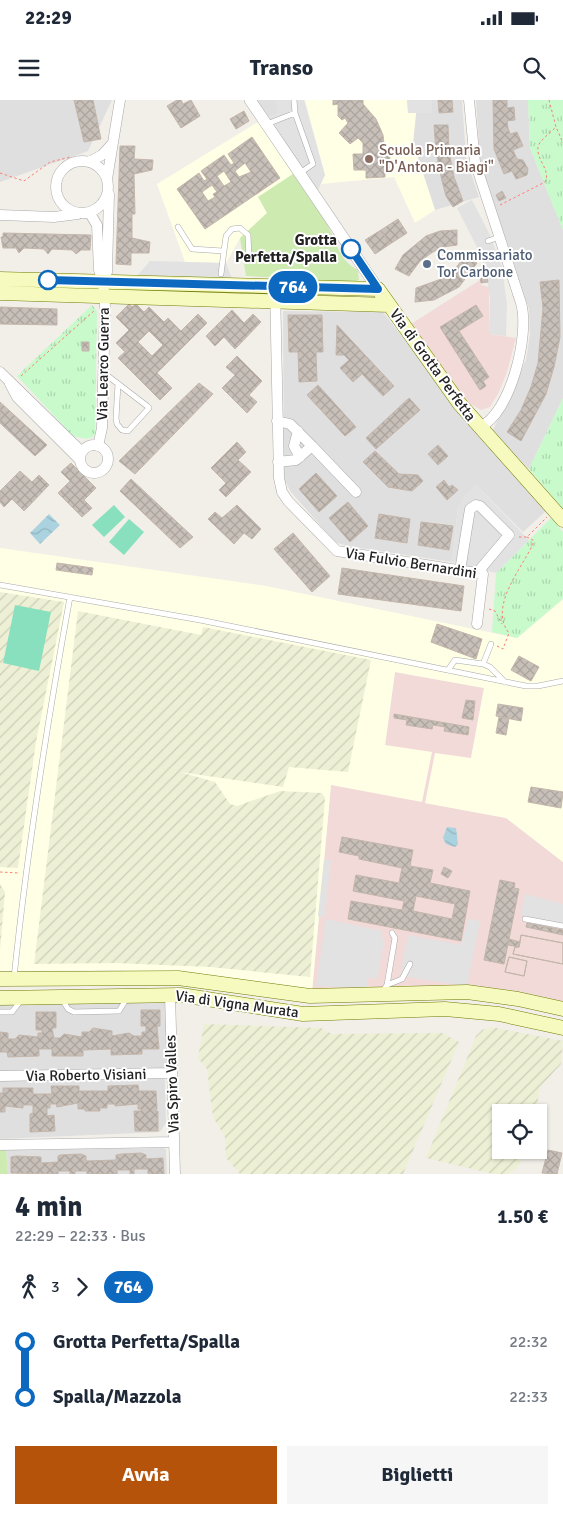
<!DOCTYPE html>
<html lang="it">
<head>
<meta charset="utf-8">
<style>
	:root { --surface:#fff; --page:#f6f6f7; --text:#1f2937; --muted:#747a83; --accent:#b45309 }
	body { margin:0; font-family:Signika,sans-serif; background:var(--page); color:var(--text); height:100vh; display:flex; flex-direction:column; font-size:19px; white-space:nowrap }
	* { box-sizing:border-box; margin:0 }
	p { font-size:16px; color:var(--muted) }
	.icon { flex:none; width:28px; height:28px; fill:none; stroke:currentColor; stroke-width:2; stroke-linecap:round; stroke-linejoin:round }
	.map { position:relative; height:1074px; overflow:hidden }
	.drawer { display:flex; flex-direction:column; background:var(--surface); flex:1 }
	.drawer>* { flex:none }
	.badge { padding:0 10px; border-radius:16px; font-size:18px; line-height:32px }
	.tools { position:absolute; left:492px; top:1004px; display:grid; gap:10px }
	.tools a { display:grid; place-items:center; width:55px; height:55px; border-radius:0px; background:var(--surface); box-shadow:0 1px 4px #0004; font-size:25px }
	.map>.badge { position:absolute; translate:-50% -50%; box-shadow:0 0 0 2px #fff }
	.legs { display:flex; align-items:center; gap:8px; height:55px; padding:0 15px; font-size:16px }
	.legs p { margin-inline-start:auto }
	.headline { display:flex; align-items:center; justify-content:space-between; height:85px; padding:0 15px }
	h1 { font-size:28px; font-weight:700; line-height:38px }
	.button { display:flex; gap:10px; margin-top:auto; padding:10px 15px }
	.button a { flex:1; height:58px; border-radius:0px; background:var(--accent); color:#fff; font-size:20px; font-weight:700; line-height:58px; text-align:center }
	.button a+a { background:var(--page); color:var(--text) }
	ul { padding:0 15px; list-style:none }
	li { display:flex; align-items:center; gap:18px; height:55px; font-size:19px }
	li i { display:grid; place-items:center; width:8px; height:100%; margin:0 6px; background:currentColor }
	li i::after { content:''; width:12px; height:12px; margin:-6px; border:4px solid; border-radius:50%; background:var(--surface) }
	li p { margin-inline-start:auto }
	li:first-child i { background:linear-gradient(#0000 50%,currentColor 0) }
	li:last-child i { background:linear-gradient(currentColor 50%,#0000 0) }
	.status { display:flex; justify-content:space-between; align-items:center; height:35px; padding:0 25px; background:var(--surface); direction:ltr }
	.status svg { height:14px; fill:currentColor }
	header { display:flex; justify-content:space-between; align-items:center; height:65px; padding:0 15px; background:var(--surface); font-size:22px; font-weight:700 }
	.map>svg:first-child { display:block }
	.residential { fill:#e0dfdf }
	.commercial { fill:#f2dad9 }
	.education { fill:#ffffe5 }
	.farmland { fill:url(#farmland-furrows) }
	.park { fill:url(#park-tufts) }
	.garden { fill:#cdebb0 }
	.pitch { fill:#88e0be }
	.parking { fill:#e2e2e2 }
	.water { fill:url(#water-waves) }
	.building { fill:url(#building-cross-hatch); stroke:#c4b6ab; fill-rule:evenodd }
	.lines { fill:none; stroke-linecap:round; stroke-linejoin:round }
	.service-casing { stroke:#a9a9a9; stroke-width:6 }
	.minor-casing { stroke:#a9a9a9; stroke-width:11 }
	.tertiary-casing { stroke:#a9a9a9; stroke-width:12 }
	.secondary-casing { stroke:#707d05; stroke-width:15 }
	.path { stroke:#fa8072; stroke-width:1; stroke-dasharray:2.5 2.5; stroke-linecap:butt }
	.service { stroke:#fff; stroke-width:5 }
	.minor { stroke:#fff; stroke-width:10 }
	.tertiary { stroke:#fff; stroke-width:11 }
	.secondary { stroke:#f7fabf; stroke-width:14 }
	.line-1-casing { stroke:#fff; stroke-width:11 }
	.line-1 { stroke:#0c69bf; stroke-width:8 }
	.education-dot { fill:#8d6e63; stroke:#fff; stroke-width:2 }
	.stop-1-dot { fill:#fff; stroke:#0c69bf; stroke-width:2.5 }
	.service-dot { fill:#5c6f8a; stroke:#fff; stroke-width:2 }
	.labels { text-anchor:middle; stroke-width:4; stroke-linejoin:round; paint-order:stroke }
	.education-label { font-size:15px; fill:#785e54; stroke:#fff; text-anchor:start }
	.stop-label { font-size:15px; font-weight:bold; fill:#222; stroke:#fff; text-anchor:end }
	.service-label { font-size:15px; fill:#4e5e75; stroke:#fff; text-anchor:start }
	.street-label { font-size:15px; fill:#222; stroke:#fff }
</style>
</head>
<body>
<div class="status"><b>22:29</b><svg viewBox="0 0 49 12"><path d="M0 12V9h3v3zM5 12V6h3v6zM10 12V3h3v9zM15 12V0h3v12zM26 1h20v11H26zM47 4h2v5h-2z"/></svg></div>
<header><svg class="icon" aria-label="menu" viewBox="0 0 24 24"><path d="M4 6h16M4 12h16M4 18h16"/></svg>Transo<svg class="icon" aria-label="search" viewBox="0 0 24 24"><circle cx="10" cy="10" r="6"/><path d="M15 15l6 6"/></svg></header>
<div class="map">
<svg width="563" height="1074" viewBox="0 0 563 1074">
	<defs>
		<pattern id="farmland-furrows" width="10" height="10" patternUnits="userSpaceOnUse" patternTransform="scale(1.25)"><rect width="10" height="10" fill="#eef0d5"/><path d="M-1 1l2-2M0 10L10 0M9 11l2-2" fill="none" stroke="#ccceb7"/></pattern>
		<pattern id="park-tufts" width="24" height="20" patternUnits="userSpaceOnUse" patternTransform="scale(1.25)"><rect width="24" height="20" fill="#c8facc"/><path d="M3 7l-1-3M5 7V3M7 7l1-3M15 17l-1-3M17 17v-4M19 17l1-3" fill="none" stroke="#acd6af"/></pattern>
		<pattern id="water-waves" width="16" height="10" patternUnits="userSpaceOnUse" patternTransform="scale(1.25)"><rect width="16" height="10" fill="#aad3df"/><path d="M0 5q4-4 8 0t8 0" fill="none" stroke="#92b5bf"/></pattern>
		<pattern id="building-cross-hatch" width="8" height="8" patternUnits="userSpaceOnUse" patternTransform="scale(1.25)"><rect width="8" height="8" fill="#c7bfb8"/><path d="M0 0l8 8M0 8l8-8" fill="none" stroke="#aba49e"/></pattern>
	</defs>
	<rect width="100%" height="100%" fill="#f2efe9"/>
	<path class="residential" d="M0,0H112L88,51L0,82Z
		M257,0H276L278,13L269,17Z
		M407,0H462L466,58L479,97L435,110L413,43L416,13Z
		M476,0H528L530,48L563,130V298L529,369L492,332L526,260L530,234L529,209L480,60Z
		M283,211L383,212L466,319L546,411L523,432L476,385L458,407L452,462L347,446L335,442L291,392L284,379Z
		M167,902L168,970L0,971V904Z
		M161,976L165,980L166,1023L160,1032L0,1039V980Z
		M163,1048L166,1049L167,1074H8L6,1050Z"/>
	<path class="commercial" d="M480,180L481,185L489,187V234L516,238L507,272L499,292L490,307L481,310L467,302L411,224Z
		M395,572L484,588L471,658L425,703L506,718L563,762V902L517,891L470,886L312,892L331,684L385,646Z"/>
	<path class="education" d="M305,0H407L408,12L416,13L413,43L435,110L415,123L394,77L321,84L325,75Z
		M258,22L293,74L259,97L267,113L240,138L226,163L185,162L157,84Z
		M0,448L266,486L517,538L563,499V762L506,718L425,703L435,653L471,658L484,588L395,572L385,645L432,652L422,702L331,685L312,892L208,875L114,870L0,871Z"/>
	<path class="farmland" d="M0,492L64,502L36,642L18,768L0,767Z
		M78,511L201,535L203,527L371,560L348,672L289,667L283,687L180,672L215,682L230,704L237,706L280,691L322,693L325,698L310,877L210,867L115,863L34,864Z
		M0,784L5,792L0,850Z
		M204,924L321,928L332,934L442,933L459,942L403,1074H240L226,1058L225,1037L213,1017L207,969L198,958Z
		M491,927L563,941L561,964L540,987L536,1012H501V1050H527L516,1069L508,1074H494L426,1058L476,936L482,930Z"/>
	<path class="park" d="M528,0H563V130L530,48Z
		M92,205L97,211L95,334L93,337L86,339L73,336L17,276Z
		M563,298V409L529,369Z
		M551,418L563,432V499L517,538L492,532L496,473Z"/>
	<path class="garden" d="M293,74C304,91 318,107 328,126C337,142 338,160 358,170L359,180L353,182L246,176L240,138L267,113L258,97Z
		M0,1050H6L8,1074H0Z"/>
	<path class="pitch" d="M114,405L125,417L104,437L92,425Z
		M129,419L144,432L124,455L109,442Z
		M15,505L51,512L39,571L3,563Z"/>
	<path class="parking" d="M275,0H304L325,75L317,92L269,17L278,13Z
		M407,0H432V13H408Z
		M472,100L490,135L502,167L507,205L506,236L489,234L490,198L485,167L477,147L457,108Z
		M150,161L226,163L233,181L136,177Z
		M476,385L529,440L496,473L452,462L458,407L463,397Z
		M324,760H331L325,817L318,816Z
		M525,794L563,804V824L521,815Z
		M326,819L382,831L381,837L384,842L377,879L369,877L366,888L316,886Z
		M468,819L480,821L467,886L400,876L408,835L461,845Z"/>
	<path class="water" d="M49,414L60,425L40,444L30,433Z
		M447,727L456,728L458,744L455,747L446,744L443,738Z"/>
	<path class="building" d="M74,0H93L101,39L84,42Z
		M177,0H181L183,4L191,0L200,16L181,28L167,6Z
		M333,0H363V4L376,19L383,35L385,53L390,54L389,71L385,70V77L366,78V70H354L353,54H363V43L358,38L350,44L339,33L348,23L345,18L342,20L338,16V4L333,5Z
		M438,0H452L453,12L439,13Z
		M493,0H507V8L514,7L515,20L507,21L508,28L510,34L517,32L523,46L513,50L517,59L523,60L528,69L527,75L516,79L512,71L504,74L494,49Z
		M244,11L249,21L236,29L230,19Z
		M434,25H448L449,51L436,52Z
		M252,37L280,78L205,129L177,89L199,73L204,81L207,79L201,71L224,55L231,65L234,63L228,54ZM245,63L251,72L239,77L235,71ZM224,71L231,82L224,86L217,76ZM212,85L217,92L213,94L215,97L208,101L202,92Z
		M120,46H135L134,59L153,60L152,70L134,74L135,114H132V138L150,142L149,153H131V165L116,164Z
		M449,51L454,77L442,81L436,52Z
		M454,77L463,101L453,107L446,96L442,81Z
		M502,91L506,98L499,101L496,95Z
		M398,119L407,133L390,144L381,130Z
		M381,130L390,144L375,154L365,140Z
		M457,130V145L443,147L433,152L420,161L409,176L395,169L403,155L426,136L440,131Z
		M3,133L91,135L90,150H81L76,154L72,150L52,149L48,154L44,149L24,148L19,153L16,148H3L1,137H3Z
		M465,156L477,163L459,187L434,200L415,202L416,188L444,178L455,169Z
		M485,167L488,182L481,183L478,169Z
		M559,180L560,237L554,267L546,294L521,341L507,332L521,310L531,287L538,263L543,208L540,182Z
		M129,204L132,207L136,204L144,212L149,207L164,222L168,218L181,231L198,214L207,223L157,273L172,288L160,300L118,258L125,252L116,243L129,230L116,217ZM149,231L163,245L152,256L138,242Z
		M476,205L483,216L459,231L489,277L483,281L486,286L480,290L440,227Z
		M0,207L57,209V225L0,224Z
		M232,210L244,223L253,214L261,222L235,249L224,237L215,246L206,236Z
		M288,215H322L323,252H316L317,281L299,282L298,252H289Z
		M337,225L394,286L383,296L362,274L353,282L340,268L349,260L344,255H336Z
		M82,242H89V251H82Z
		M237,256L262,281L249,295L257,302L247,313L222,288L235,275L226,267Z
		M199,283L213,294L135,374L119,361Z
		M318,285L356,327L345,336L307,295Z
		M409,298L420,310L376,349L366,338Z
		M0,302L47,345L35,356L0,323Z
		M237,342L246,352L238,360L251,372L226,397L219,390L226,383L211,368Z
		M438,345L448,356L438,365L428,354Z
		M375,351L399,374L418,375L423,381L412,391L388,387L363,362Z
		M71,363L96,388L84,400L92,408L82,417L58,393L70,381L61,372Z
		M20,371L32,382L39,375L49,385L24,411L12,399L4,407L0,402V391Z
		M316,373L337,396L319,412L299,389Z
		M131,379L193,437L180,448L120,391Z
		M444,380L449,387L452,385L458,390L447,400L436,387Z
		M348,402L368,426L350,442L329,418Z
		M237,405L261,429L252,439L244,433L234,444L208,419L215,412L222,418Z
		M379,414L410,419L407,443L375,438Z
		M421,422L453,426L449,450L418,445Z
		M293,433L330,476L312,492L274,449Z
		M57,463L93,468L92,475L56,470Z
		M342,468L464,486L461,511L338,494Z
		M437,524L482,539L476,559L431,542Z
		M519,556L539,567L531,581L511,570Z
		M466,600L475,601L473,620L462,618Z
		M498,604L523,608L521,621L496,616Z
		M394,614L469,627L468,635L444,631L445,627L433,625L432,629L406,625L407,620L394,618Z
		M499,617L509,618L506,635L496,633Z
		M531,687L563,692L561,708L528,702Z
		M342,737L413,750L410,766L433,770L430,783L470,791L461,841L348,819L351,801L402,810L404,801L353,791L356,775L399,783L402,768L359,759V756L339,752ZM416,796L455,804L452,819L413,811Z
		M444,767L452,771L448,778L441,774Z
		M500,780L515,783L514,788L519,789L504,864L484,860Z
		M527,823L563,830V835L526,827Z
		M521,835L563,843V864L513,854L515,847H519Z
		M521,835L563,843V864L513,854L515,847H519Z
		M509,839L520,842L519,847L508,845Z
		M509,857L527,861L524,876L505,872Z
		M509,857L527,861L524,876L505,872Z
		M141,910H160V926H157L159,949H142V954L111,955V949L83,950V956H52V949H39V956L8,957L7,952H0V932L8,933V939H15L19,935L38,937V933H42V930H36V912H56V928H52L54,938H60L64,934L82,937V932H89L93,928L112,931V936L129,933L134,936H142V932H146V926H141Z
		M138,985L139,991H156L157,1009L155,1011H158V1031H135L134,1011H141V1009H138V1004L115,1006V1004H107V1008H100V1011H85V1009H78V1003L57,1007L56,1004H50V1008H47V1016L54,1015L55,1031L30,1032V1014L33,1013V1005H23V1008L5,1006V1012H0V993H3V988H33V994H52L51,986H79V991H108V986Z
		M548,1050L562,1053L557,1074L542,1073Z
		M141,1053L146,1055V1059L163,1058L164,1074H148V1069H134V1074H130V1070H117V1074H87V1071H75V1074H70V1071H58V1074L11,1073V1057L16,1056L41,1057V1063L58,1062V1056L60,1055L81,1054L86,1056V1061L116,1060V1055L122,1054Z"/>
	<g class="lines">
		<defs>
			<path id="service" d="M294,0L295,13L313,64L300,73
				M267,24L295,13
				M178,127L192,149L223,151
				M488,141L499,137
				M499,173L510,169
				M221,174L226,136L232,129L240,128L248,135L249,159
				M104,273L147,306L149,308L128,331L122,330L117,324L116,318L118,284
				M0,485L200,520L526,586H538L563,581
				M483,564L490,567L505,582
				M448,570L455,560L483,564L491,544
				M525,819L563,826
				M14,878C27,750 47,624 70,497
				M387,885L402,879L410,864
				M383,891L387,885L395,838L392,833
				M62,899L68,909L74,912L119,911L127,898
				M0,912H12L21,900"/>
			<path id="minor" d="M469,0L475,62L521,203C530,234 511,313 480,327
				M56 87a26 26 0 1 1 52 0a26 26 0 1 1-52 0Z
				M89,62L102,55L112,44
				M107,79L120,0
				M89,112L97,125L99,170L103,182L105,206L102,328L98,346
				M0,115L54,117L78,114
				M103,182L107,172L109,94
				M275,186L279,378L282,392L288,401L337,451L483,474L477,524
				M0,272L82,352
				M10,284L17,297L80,360
				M277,321L290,324L312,346L296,360L278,362
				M298,331L294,346L300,357
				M80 359a14 14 0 1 1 28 0a14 14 0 1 1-28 0Z
				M312,346L356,392
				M460,471L470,409L476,405L480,406L509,435L477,473
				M170,894L175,1074
				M0,976L171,973
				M0,1045L174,1042"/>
			<path id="tertiary" d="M250,0L378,189"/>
			<path id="secondary" d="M0,179L378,189L459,303L563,420
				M0,193L389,205
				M0,879L178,878L310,896L467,892L518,899L563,909
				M0,898L181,895L303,914L445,909L499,914L563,928"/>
		</defs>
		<use href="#service" class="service-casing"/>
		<use href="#minor" class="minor-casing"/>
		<use href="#tertiary" class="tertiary-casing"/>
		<use href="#secondary" class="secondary-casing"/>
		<path class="path" d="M549,0L556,27L563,43
			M0,73L24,81L50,62L71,57
			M500,105L545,82C552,70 533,57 539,44C543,38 551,32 556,27
			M21,276L95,210
			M519,437H527L547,417
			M489,509L495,511L502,524
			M497,546L503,549L509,533C488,507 522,468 533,444V440L527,437
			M0,772L19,773"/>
		<use href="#service" class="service"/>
		<use href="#minor" class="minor"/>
		<use href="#tertiary" class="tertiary"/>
		<use href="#secondary" class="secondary"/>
	</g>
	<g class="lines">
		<defs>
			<path id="line-1" d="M48,180L378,189L351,149"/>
		</defs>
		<use href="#line-1" class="line-1-casing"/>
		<use href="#line-1" class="line-1"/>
	</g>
	<circle class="education-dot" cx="369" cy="59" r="5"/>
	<g class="stop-1-dot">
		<circle cx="351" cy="149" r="9"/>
		<circle cx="48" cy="180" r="9"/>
	</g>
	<circle class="service-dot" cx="427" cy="164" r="5"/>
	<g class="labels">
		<g class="education-label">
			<text x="379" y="55">Scuola Primaria<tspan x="379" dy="17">"D'Antona - Biagi"</tspan></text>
		</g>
		<g class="stop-label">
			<text x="337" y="145">Grotta<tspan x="337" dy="17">Perfetta/Spalla</tspan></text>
		</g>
		<g class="service-label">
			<text x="437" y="160">Commissariato<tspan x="437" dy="17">Tor Carbone</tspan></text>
		</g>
		<g class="street-label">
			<text transform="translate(103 264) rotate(-89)" y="5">Via Learco Guerra</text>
			<text transform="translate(433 265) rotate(54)" y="5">Via di Grotta Perfetta</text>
			<text transform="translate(411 463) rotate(9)" y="5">Via Fulvio Bernardini</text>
			<text transform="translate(237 904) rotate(8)" y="5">Via di Vigna Murata</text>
			<text transform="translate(86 975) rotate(-1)" y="5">Via Roberto Visiani</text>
			<text transform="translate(172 984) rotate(-92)" y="5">Via Spiro Valles</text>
		</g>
	</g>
</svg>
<div class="tools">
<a><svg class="icon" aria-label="locate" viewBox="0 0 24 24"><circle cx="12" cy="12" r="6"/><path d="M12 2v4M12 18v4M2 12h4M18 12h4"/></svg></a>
</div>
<b class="badge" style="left:293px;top:187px;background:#0c69bf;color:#fff">764</b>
</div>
<section class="drawer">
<div class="headline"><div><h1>4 min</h1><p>22:29 – 22:33 · Bus</p></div><b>1.50 €</b></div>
<div class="legs"><svg class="icon" aria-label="walk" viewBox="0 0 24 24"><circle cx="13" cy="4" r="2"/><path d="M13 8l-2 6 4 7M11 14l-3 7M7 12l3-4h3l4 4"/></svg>3<svg class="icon" aria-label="forward" viewBox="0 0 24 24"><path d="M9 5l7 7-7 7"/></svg><b class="badge" style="background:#0c69bf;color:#fff">764</b></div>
<ul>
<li><i style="color:#0c69bf"></i><b>Grotta Perfetta/Spalla</b><p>22:32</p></li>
<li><i style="color:#0c69bf"></i><b>Spalla/Mazzola</b><p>22:33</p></li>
</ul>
<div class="button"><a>Avvia</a><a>Biglietti</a></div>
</section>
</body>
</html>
